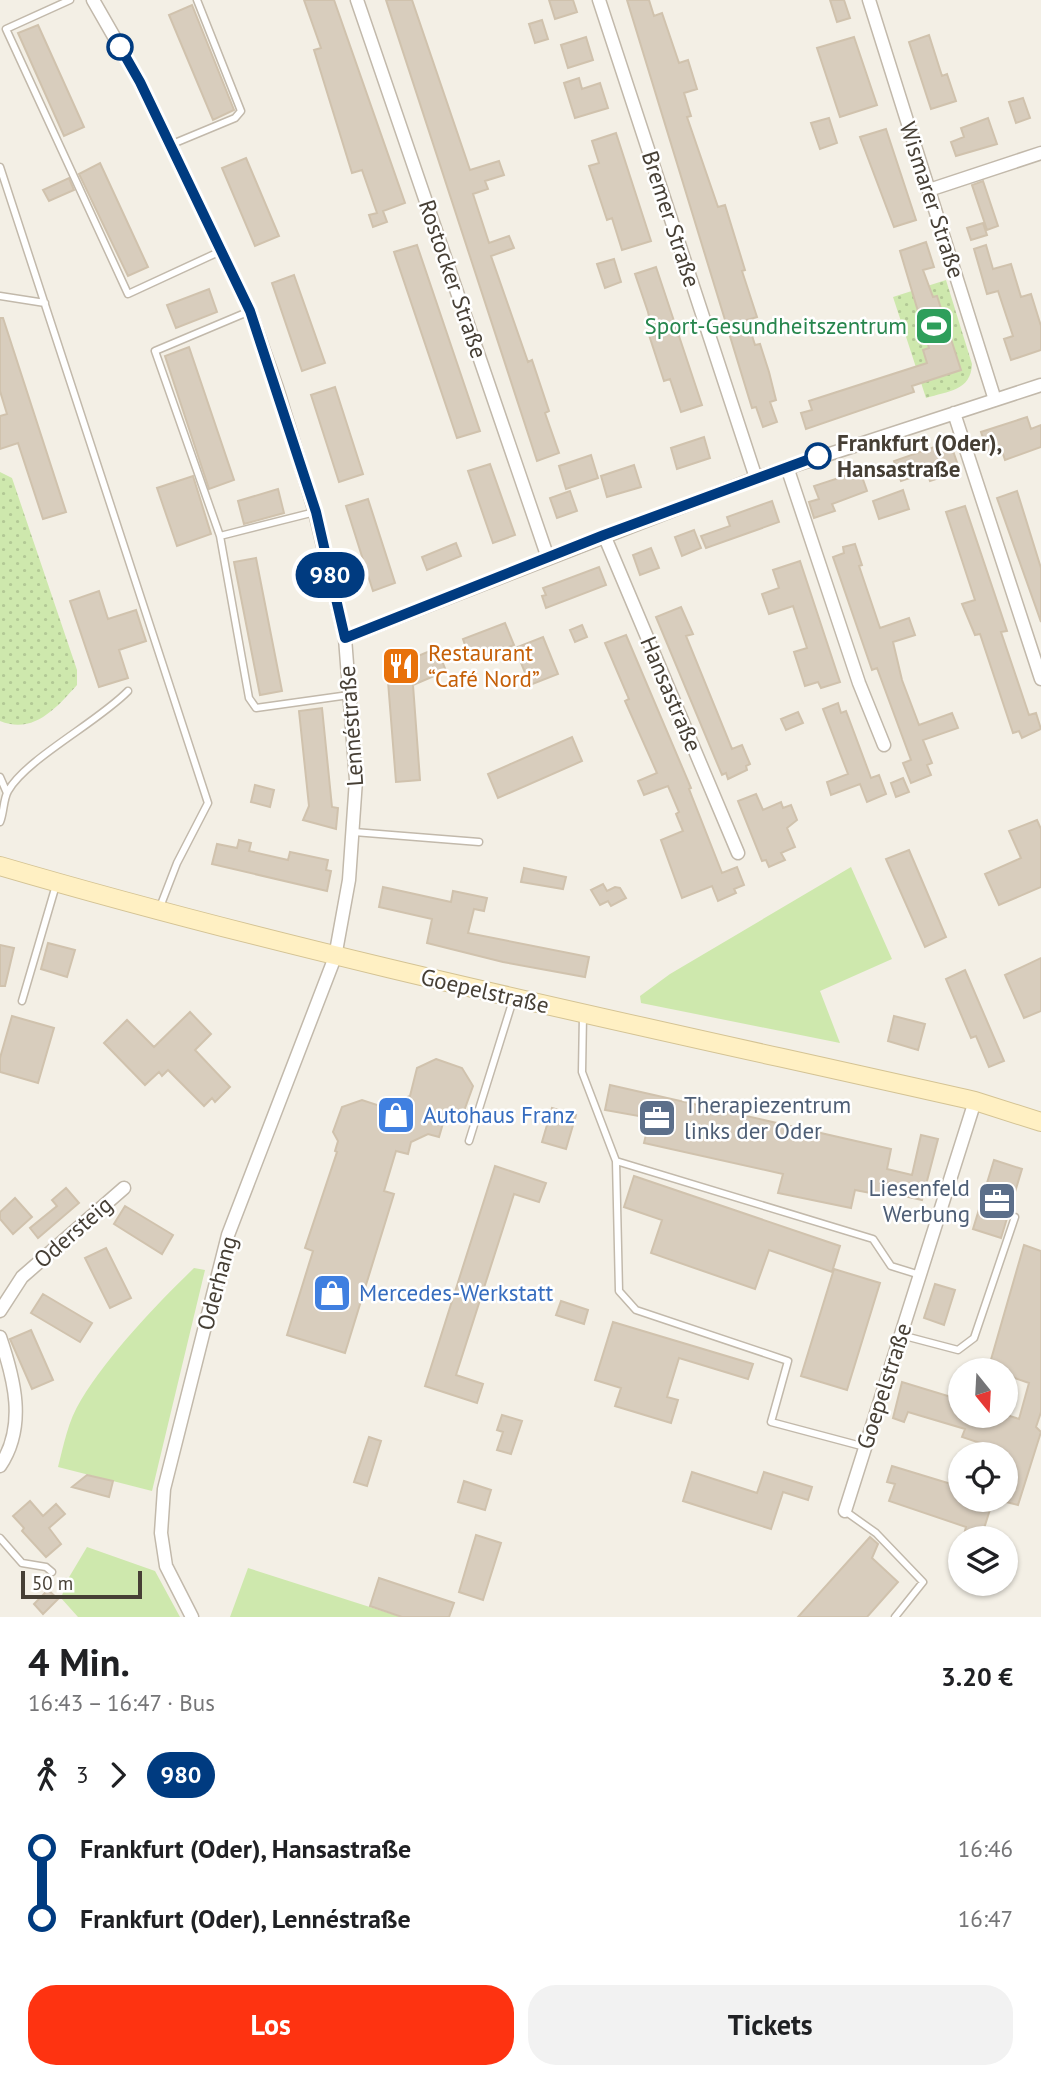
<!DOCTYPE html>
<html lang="de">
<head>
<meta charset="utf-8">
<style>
	:root { --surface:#fff; --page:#f2f2f2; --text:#202124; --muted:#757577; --accent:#fe3311 }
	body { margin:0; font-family:"PT Sans",sans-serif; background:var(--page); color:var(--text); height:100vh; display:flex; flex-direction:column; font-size:26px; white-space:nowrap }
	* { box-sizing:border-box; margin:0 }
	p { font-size:23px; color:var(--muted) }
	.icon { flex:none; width:38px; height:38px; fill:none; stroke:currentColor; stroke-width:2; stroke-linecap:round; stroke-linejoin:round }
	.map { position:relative; height:1617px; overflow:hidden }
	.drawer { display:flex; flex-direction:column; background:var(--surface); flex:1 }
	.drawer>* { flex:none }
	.badge { padding:0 14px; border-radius:23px; font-size:24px; line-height:46px }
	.needle { width:46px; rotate:162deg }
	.controls { position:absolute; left:948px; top:1358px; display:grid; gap:14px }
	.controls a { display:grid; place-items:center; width:70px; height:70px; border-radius:50%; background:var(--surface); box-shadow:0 2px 5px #0004; font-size:35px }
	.scale { position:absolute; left:21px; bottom:18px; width:121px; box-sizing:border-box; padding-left:7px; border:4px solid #463f35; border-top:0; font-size:19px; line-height:24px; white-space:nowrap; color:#463f35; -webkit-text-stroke:5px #fff; paint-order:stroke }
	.map>.badge { position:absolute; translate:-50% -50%; box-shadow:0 0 0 4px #fff }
	.legs { display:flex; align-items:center; gap:10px; height:77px; padding:0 28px; font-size:23px }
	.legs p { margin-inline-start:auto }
	.summary { display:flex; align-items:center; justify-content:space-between; height:119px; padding:0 28px }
	h1 { font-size:38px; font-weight:600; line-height:52px }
	.button { display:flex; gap:14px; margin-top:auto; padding:14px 28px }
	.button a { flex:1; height:80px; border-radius:28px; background:var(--accent); color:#fff; font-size:28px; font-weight:600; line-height:80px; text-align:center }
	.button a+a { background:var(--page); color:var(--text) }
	ul { padding:0 28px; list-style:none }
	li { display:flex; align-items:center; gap:24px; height:70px; font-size:26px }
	li i { display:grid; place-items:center; width:10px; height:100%; margin:0 9px; background:currentColor }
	li i::after { content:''; width:18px; height:18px; margin:-9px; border:5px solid; border-radius:50%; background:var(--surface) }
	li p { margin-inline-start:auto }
	li:first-child i { background:linear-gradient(#0000 50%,currentColor 0) }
	li:last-child i { background:linear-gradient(currentColor 50%,#0000 0) }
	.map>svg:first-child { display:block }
	.park { fill:url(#park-dots) }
	.garden { fill:#cee8ad }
	.building { fill:#d8cdbd; stroke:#d0c2ad; stroke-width:2 }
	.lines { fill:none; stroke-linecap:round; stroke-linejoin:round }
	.lane-casing { stroke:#c2b9ab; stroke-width:9 }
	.street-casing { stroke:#c2b9ab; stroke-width:15 }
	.secondary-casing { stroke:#d4c394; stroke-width:20 }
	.lane { stroke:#fff; stroke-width:6 }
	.street { stroke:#fff; stroke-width:12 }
	.secondary { stroke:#fff0c3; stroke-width:18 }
	.line-1-casing { stroke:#fff; stroke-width:16 }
	.line-1 { stroke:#003b80; stroke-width:10 }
	.stop-1-dot { fill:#fff; stroke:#003b80; stroke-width:3.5 }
	.labels { text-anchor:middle; stroke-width:5; stroke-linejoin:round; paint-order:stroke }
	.street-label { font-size:23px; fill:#463f35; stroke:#fff }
	.leisure-label { font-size:23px; fill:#27864d; stroke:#fff; text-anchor:end }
	.stop-label { font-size:23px; font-weight:bold; fill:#463f35; stroke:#fff; text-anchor:start }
	.food-label { font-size:23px; fill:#c56008; stroke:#fff; text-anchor:start }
	.service-label { font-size:23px; fill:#4e5e75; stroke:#fff; text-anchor:start }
	.shop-label { font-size:23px; fill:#366cbe; stroke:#fff; text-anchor:start }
</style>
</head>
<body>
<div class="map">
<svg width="1041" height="1617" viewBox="0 0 1041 1617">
	<defs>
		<pattern id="park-dots" width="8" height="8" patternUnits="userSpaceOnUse" patternTransform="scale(1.75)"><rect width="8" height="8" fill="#cee8ad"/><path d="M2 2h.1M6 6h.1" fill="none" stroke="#b2c895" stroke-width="1.8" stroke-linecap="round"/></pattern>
	</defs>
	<rect width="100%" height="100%" fill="#f3efe5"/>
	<path class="park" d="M946,280L972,364C971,391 948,391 926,398L893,297Z
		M0,472L12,478L77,670V685C57,707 34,735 0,721Z"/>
	<path class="garden" d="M851,867L892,959L820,991L840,1043L641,1003L640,996L670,974Z
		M194,1268L205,1270L152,1491L58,1467C64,1444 68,1421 81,1400C109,1354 155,1306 194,1268Z
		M87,1547L155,1571L180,1617H78L61,1598L68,1579Z
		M248,1568L401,1617H230Z"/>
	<path class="building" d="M304,0H334L405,203L383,211L387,222L373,227L369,215L377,213L362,170L352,173L314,50L321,48Z
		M386,0H412L470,170L499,161L504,175L485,181L488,189L473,194L489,243L509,236L514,248L491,256L528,362L532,360L549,411L545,413L559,453L537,461Z
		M549,0H573L577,12L555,19Z
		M627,0H649L654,16L662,13L679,63L688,60L697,89L684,93L691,116L687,117L718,207L725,205L745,270L742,271L757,317L747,320L755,345L760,344L769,372L776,400L770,402L777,422L763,427L756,407L752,408Z
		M830,0H844L850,18L837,22Z
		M192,5L234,110L213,120L169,15Z
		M542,20L548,39L535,43L529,24Z
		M38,25L84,127L64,136L18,33Z
		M929,35L942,76L947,74L956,101L931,109L909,42Z
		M586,37L593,60L568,68L561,45Z
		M854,37L877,105L840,117L817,48Z
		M579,78L582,89L600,83L608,108L575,118L564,83Z
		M1023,98L1030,118L1016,123L1009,102Z
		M829,118L837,143L820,149L811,123Z
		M988,118L997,144L956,156L951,142L964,137L961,128Z
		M886,129L916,220L894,227L860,137Z
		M616,133L651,241L622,250L612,218L607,220L589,166L599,163L592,141Z
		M246,158L279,236L255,246L222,168Z
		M100,163L148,267L128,276L79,174Z
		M69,178L74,190L49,201L43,190Z
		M983,181L998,226L987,230L972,185Z
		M983,223L987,235L971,240L967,228Z
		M926,242L934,267L923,270L933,297L937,296L961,370L912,386L914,392L806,429L801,413L812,410L809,401L927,363L923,350L929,348L900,251Z
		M417,245L480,431L457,438L394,252Z
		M986,245L993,269L1011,264L1021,297L1031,294L1041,326V350L1011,360L1004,339L1013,336L998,291L987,294L974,249Z
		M614,259L621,282L605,288L597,264Z
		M656,267L702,405L681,412L670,379L664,381L649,335L653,334L648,312L635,274Z
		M294,275L325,363L302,371L272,283Z
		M209,289L217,312L176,328L167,305Z
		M0,318H3L66,512L43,519L18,443L0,449V416L7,414L0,391Z
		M189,347L234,480L209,489L165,356Z
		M335,387L363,474L339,482L311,395Z
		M1027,417L1031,429L1041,425V447L1005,460L1001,448L988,453L981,432Z
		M704,437L710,458L677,469L671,448Z
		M940,445L941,449L951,445L960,471L930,481L927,472L901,481L894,461Z
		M591,455L598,478L566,489L559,466Z
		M490,464L515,535L493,543L468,471Z
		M634,465L641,487L607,497L601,476Z
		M860,471L867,491L832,504L835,511L814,518L809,502L819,499L814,486Z
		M193,476L211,534L177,546L157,488Z
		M278,489L284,513L244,524L238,501Z
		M903,490L909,509L879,519L873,501Z
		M570,491L577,511L557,518L550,498Z
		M1017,491L1041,568V622L997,498Z
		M368,499L395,583L373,591L346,506Z
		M772,501L779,522L706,548L701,536L730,526L727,517Z
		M965,506L1007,631L1001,632L1029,715L1036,713L1041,729L1022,738L1019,731L1013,733L980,634L975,635L962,604L975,600L946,512Z
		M694,530L701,548L682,556L675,537Z
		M456,543L461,556L427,570L422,557Z
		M855,544L862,565L859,566L880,628L909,618L915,635L893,642L902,680L919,725L952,713L958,728L923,740L932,763L927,765L931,775L911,783L903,763L911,760L877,668L872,670L833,557L844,553L843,547Z
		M651,548L659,568L640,575L633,555Z
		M256,558L282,691L260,695L234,562Z
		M800,561L840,682L821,688L818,682L805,686L794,652L807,648L793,606L769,614L762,594L779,588L773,570Z
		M599,567L606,585L546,608L542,596L546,595L543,588Z
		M99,591L108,619L136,610L146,641L119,650L128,678L99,687L70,601Z
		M681,607L693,634L686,636L732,749L742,745L750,764L746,766L747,770L728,779L726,773L722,775L656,617Z
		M505,623L514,645L471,662L463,639Z
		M582,625L587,637L575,642L570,630Z
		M626,635L691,788L689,789L722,873L737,867L744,885L734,889L736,893L718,901L712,886L682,898L661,840L683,831L676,814L679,812L668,786L644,795L638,781L657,773L625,701L629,699L605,643Z
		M543,637L558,674L530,685L515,648Z
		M437,648L446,671L413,685L420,780L396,782L387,669Z
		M838,703L841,713L846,711L871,778L879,775L886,794L867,802L860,784L831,795L827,782L848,774L823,709Z
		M322,708L332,807L338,808L336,829L303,820L309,806L299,711Z
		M798,712L803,723L786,730L781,719Z
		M572,737L582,761L498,798L488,774Z
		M903,778L909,792L896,797L891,783Z
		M255,785L274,790L270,807L251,802Z
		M756,794L763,810L781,802L783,808L791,805L797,820L787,828L795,847L781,853L785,860L769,867L766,860L762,861L738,801Z
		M1037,820L1041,829V887L999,905L985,874L1021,858L1009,831Z
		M239,840L251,843L249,851L288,860L290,852L328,860L326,870L331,871L327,891L212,864L217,844L237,848Z
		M909,850L946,937L925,947L886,859Z
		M524,868L566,877L563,889L521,882Z
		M603,884L607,891L615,887L620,888L626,898L611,906L608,901L600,905L591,890Z
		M383,887L451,902L453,891L487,898L484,911L474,909L468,933L589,957L585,977L503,962L427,943L432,919L379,907Z
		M48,943L75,950L67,977L41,969Z
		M0,945L14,948L5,986H0Z
		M1041,958V1011L1024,1018L1005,975Z
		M965,970L1004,1061L989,1067L976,1036L971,1038L946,979Z
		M190,1012L211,1034L195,1050L230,1087L215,1102L212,1098L204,1106L168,1070L162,1076L159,1072L145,1085L104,1043L127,1020L154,1047Z
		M12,1016L54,1028L38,1083L0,1072V1058Z
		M894,1016L925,1024L918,1050L888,1041Z
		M436,1059L462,1068L473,1086L464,1111L444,1120L439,1137L428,1134L411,1142L408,1154L396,1151L384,1191L394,1194L345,1353L287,1335L313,1251L305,1248L337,1152L335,1151L338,1141L333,1132L342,1107L362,1100L383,1107L410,1096L417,1068Z
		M610,1085L891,1149L887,1169L912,1175L921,1135L938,1139L922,1200L882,1191L881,1195L855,1190L851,1208L778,1193L783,1174L644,1143L650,1118L605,1110Z
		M552,1108L576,1115L566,1149L542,1142Z
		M994,1160L1022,1169L1001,1238L973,1229Z
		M495,1166L546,1183L539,1202L514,1194L456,1375L483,1384L477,1403L425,1386Z
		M634,1176L840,1246L832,1272L769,1250L755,1289L651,1253L662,1220L624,1207Z
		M66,1188L79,1203L38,1238L30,1228L57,1206L52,1200Z
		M15,1198L32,1217L13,1234L0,1219V1212Z
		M125,1206L173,1235L162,1254L114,1224Z
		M1024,1245L1041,1251V1412L1036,1427L1041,1432L1018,1505L1006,1502V1454H983L986,1445L962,1437L965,1429L908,1412L904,1422L893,1418L902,1382L961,1400V1416H1010L1019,1419L1029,1383L1006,1375V1370H988Z
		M106,1248L131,1298L110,1308L85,1258Z
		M834,1269L880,1283L847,1390L801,1376Z
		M935,1284L955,1290L944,1325L924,1318Z
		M43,1294L92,1323L80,1342L31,1313Z
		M561,1301L588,1310L584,1324L556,1315Z
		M613,1322L753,1364L748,1379L679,1358L667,1397L678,1400L671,1423L615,1406L621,1388L595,1380Z
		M31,1330L53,1380L32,1389L10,1339Z
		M502,1415L522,1421L511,1454L497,1450L503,1432L497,1430Z
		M369,1437L381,1441L367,1486L354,1482Z
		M892,1466L961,1487V1500H993L981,1538H963L966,1527L889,1501L895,1484L887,1482Z
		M692,1472L757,1493L764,1472L812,1487L808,1500L783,1492L771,1529L683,1501Z
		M87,1475L113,1481L109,1497L72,1487Z
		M464,1481L491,1490L485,1510L458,1502Z
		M30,1501L43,1516L56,1504L65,1514L49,1528L61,1544L46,1557L22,1531L24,1528L13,1516Z
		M476,1535L501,1543L483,1600L459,1592Z
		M870,1537L878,1544L872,1558L898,1582L867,1617H798Z
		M379,1578L454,1603L449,1617H402L370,1606Z
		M48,1590L58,1599L43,1614L34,1604Z"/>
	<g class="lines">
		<defs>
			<path id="lane" d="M70,0L6,29L128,294L221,251
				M170,145L235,118L241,111L197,0
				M0,167L208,803L177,863L160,907
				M0,296L45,303
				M250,311L155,351L220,536L249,698L256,708L349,695
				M220,536L315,512
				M0,777L7,793
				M0,822C4,813 3,800 8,791C26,759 98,722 128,691
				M354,832L479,842
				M22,1001L56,885
				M583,1015L582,1072L616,1161L619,1291L636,1310L788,1361L771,1422L865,1447
				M469,1141L513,1000
				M616,1161L873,1239L891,1266L920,1275
				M901,1335L958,1350L974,1338L1015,1217
				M845,1511L876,1533L923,1582L895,1617
				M0,1538L22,1563L46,1567L52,1572"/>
			<path id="street" d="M93,0L140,82L250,311L277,388L315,512L345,638L356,780L349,880L335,957L228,1235L164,1489L161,1533L166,1566L192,1617
				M357,0L548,558
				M599,0L756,478
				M869,0L995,400
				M929,190L1041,153
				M954,413L1041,679
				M787,467L859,683L884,745
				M604,535L738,853
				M345,638L756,478L1041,385
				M0,1311L22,1277L124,1188
				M0,1337C14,1378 27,1426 0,1466
				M845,1511L975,1101"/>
			<path id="secondary" d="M0,866C321,960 648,1027 975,1101L1041,1122"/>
		</defs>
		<use href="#lane" class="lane-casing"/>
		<use href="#street" class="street-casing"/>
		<use href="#secondary" class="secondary-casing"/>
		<use href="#lane" class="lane"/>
		<use href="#street" class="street"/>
		<use href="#secondary" class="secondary"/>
	</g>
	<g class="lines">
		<defs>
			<path id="line-1" d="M120,47L140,82L250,311L316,512L345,638L604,535L818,456"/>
		</defs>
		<use href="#line-1" class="line-1-casing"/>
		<use href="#line-1" class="line-1"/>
	</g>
	<defs>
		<symbol id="stadium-square" viewBox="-11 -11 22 22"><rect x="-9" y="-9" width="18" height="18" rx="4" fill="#2e9e5b" stroke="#fff"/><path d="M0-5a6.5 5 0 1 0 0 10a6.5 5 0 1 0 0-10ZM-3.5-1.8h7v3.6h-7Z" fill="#fff"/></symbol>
		<symbol id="restaurant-square" viewBox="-11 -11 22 22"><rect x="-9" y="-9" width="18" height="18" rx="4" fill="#e8710a" stroke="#fff"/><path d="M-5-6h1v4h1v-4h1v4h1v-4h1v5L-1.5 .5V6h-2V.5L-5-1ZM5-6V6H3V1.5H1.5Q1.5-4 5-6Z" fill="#fff"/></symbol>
		<symbol id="shop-square" viewBox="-11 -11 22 22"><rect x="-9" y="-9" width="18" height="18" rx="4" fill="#3f7fe0" stroke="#fff"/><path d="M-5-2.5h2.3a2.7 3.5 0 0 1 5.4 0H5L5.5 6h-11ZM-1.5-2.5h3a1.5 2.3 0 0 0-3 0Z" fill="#fff"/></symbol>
		<symbol id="office-square" viewBox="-11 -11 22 22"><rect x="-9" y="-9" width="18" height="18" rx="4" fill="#5c6f8a" stroke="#fff"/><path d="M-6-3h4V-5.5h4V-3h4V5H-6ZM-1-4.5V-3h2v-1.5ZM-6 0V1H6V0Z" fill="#fff"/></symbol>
	</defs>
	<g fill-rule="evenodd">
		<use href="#stadium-square" x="912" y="304" width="44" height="44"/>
		<use href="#restaurant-square" x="379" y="644" width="44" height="44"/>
		<use href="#shop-square" x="374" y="1093" width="44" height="44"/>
		<use href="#office-square" x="635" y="1096" width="44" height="44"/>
		<use href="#office-square" x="975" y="1179" width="44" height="44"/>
		<use href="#shop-square" x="310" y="1271" width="44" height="44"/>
	</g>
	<g class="stop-1-dot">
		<circle cx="120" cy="47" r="12"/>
		<circle cx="818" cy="456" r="12"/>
	</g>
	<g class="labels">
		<g class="street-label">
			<text transform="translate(932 200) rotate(72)" y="8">Wismarer Straße</text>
			<text transform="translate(671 219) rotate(72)" y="8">Bremer Straße</text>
			<text transform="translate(453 279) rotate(71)" y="8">Rostocker Straße</text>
			<text transform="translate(671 694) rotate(67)" y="8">Hansastraße</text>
			<text transform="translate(351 726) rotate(-94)" y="8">Lennéstraße</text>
			<text transform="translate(485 991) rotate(13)" y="8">Goepelstraße</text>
			<text transform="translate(73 1232) rotate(-41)" y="8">Odersteig</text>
			<text transform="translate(217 1283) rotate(-75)" y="8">Oderhang</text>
			<text transform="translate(884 1386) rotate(-72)" y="8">Goepelstraße</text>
		</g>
		<g class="leisure-label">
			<text x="907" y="334">Sport-Gesundheitszentrum</text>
		</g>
		<g class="stop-label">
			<text x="837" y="451">Frankfurt (Oder),<tspan x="837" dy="26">Hansastraße</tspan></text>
		</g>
		<g class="food-label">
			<text x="428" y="661">Restaurant<tspan x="428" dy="26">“Café Nord”</tspan></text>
		</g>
		<g class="service-label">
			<text x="684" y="1113">Therapiezentrum<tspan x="684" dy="26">links der Oder</tspan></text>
			<text x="970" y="1196" text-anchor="end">Liesenfeld<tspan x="970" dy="26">Werbung</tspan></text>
		</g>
		<g class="shop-label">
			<text x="423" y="1123">Autohaus Franz</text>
			<text x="359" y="1301">Mercedes-Werkstatt</text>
		</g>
	</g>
</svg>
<div class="controls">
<a><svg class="needle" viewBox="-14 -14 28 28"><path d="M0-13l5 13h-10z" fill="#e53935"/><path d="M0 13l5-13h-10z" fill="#757577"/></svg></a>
<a><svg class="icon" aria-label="locate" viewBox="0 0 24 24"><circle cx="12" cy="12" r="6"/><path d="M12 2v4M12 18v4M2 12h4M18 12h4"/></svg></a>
<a><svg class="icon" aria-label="layers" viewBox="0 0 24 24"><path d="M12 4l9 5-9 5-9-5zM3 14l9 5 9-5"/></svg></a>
</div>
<div class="scale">50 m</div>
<b class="badge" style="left:330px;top:575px;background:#003b80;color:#fff">980</b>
</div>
<section class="drawer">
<div class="summary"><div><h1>4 Min.</h1><p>16:43 – 16:47 · Bus</p></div><b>3.20 €</b></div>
<div class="legs"><svg class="icon" aria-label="walk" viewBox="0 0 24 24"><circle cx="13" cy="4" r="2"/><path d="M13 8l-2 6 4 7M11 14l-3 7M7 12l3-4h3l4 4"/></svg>3<svg class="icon" aria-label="forward" viewBox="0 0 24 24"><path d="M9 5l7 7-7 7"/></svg><b class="badge" style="background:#003b80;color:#fff">980</b></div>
<ul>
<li><i style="color:#003b80"></i><b>Frankfurt (Oder), Hansastraße</b><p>16:46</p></li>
<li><i style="color:#003b80"></i><b>Frankfurt (Oder), Lennéstraße</b><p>16:47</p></li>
</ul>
<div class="button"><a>Los</a><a>Tickets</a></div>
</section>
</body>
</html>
